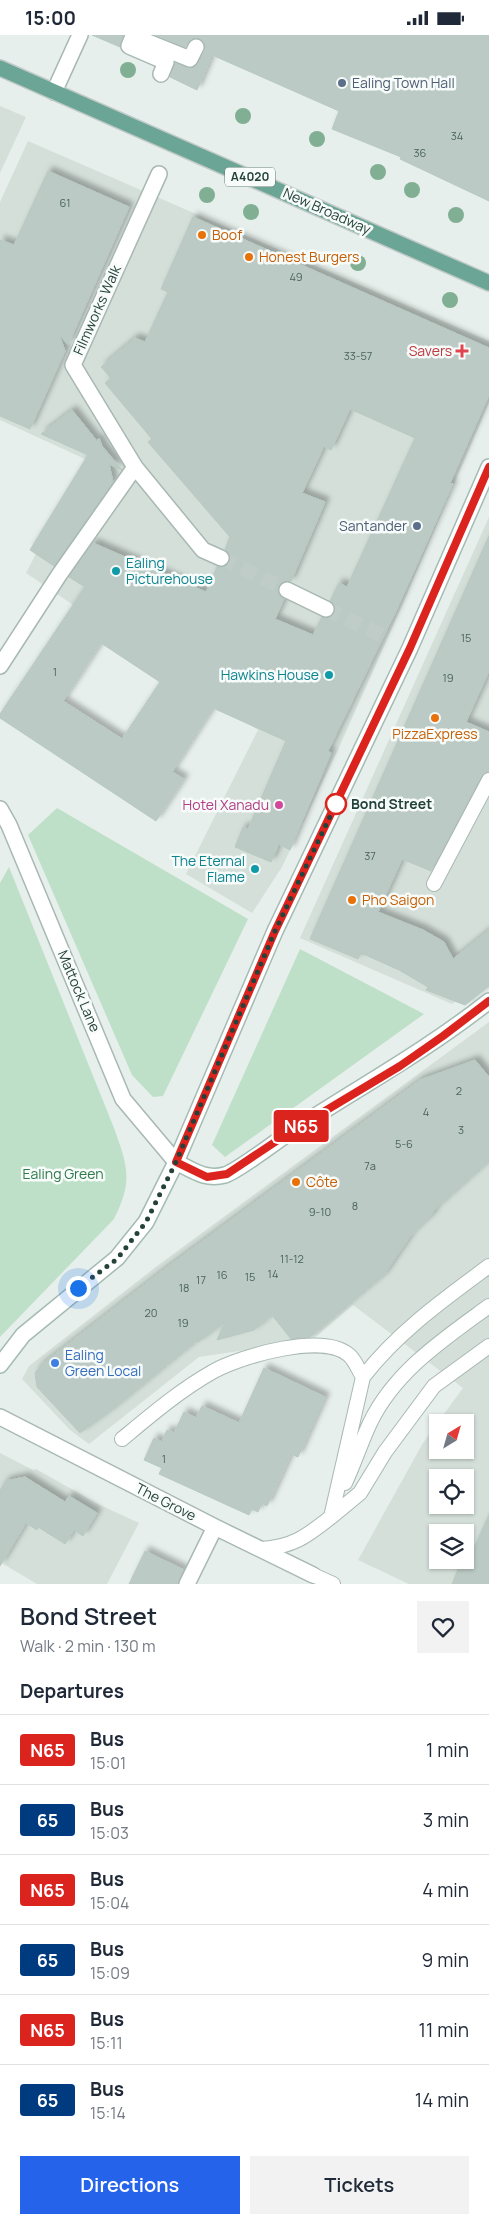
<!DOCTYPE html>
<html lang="en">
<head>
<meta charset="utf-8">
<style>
	:root { --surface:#fff; --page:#f2f2f3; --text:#1f2937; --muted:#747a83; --line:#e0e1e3; --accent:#2563eb }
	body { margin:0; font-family:Manrope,sans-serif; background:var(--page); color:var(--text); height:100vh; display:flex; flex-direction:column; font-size:19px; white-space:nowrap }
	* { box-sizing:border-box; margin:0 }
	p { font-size:16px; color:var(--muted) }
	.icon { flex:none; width:28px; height:28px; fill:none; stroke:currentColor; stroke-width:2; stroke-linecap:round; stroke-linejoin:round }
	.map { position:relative; height:1549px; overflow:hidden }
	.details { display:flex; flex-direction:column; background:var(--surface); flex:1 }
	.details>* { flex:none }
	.badge { padding:0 10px; border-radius:4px; font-size:18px; line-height:32px }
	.needle { width:32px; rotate:37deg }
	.fabs { position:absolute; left:429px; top:1379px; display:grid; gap:10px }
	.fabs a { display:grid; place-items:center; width:45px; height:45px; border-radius:0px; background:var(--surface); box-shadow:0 1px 4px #0004; font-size:25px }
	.you { position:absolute; width:25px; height:25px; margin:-12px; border:4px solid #fff; border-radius:50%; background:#1a73e8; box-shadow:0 0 0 8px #1a73e833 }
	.map>.badge { position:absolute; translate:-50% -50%; box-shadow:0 0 0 2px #fff }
	h2 { padding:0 20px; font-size:19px; line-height:45px }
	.round { display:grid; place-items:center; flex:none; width:52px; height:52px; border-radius:0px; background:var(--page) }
	.summary { display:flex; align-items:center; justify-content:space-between; height:85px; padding:0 20px }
	h1 { font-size:24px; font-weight:600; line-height:38px }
	.button { display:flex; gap:10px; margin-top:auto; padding:10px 20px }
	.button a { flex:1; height:58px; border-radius:0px; background:var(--accent); color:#fff; font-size:20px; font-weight:600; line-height:58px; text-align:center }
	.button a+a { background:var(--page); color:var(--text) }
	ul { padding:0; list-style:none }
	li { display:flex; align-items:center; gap:15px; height:70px; padding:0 20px; border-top:1px solid var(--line) }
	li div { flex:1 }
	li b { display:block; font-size:19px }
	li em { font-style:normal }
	li .badge { min-width:55px; font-weight:700; text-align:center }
	.status { display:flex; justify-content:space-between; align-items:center; height:35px; padding:0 25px; background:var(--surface); direction:ltr }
	.status svg { height:14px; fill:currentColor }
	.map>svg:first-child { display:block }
	.built { fill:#d4dfda; fill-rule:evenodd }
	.green { fill:#bfe0c8 }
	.building { fill:#bbcac4; stroke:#b8c9c2; fill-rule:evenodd; filter:url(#shadow) }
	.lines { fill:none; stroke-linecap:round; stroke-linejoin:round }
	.pedestrian-tunnel { stroke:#bfccc8; stroke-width:15; stroke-dasharray:15 8; stroke-linecap:butt }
	.service-casing { stroke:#a8b8b2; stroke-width:16 }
	.pedestrian-casing { stroke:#a8b8b2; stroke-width:18 }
	.minor-casing { stroke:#a8b8b2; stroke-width:18 }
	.secondary-casing { stroke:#a4bbb3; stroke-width:18 }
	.primary-casing { stroke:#c2cac8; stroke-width:18 }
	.service { stroke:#fff; stroke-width:14 }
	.pedestrian { stroke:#fff; stroke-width:15 }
	.minor { stroke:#fff; stroke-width:15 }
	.secondary { stroke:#fff; stroke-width:15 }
	.primary { stroke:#6aa596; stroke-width:15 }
	.tree { fill:#80af93 }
	.line-casing { stroke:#fff; stroke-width:11 }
	.line { stroke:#dc241f; stroke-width:8 }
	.walk { stroke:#24423a; stroke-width:5; stroke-dasharray:0 9 }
	.service-dot { fill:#5c6f8a; stroke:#f7fbf9; stroke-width:2 }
	.food-dot { fill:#e8710a; stroke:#f7fbf9; stroke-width:2 }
	.health-dot { fill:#e0444e; stroke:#f7fbf9; stroke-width:2 }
	.culture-dot { fill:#0f9aa8; stroke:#f7fbf9; stroke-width:2 }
	.stop-dot { fill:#fff; stroke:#dc241f; stroke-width:2.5 }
	.hotel-dot { fill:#d1479c; stroke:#f7fbf9; stroke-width:2 }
	.shop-dot { fill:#3f7fe0; stroke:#f7fbf9; stroke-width:2 }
	.labels { text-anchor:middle; stroke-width:5; stroke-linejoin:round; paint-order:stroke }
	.number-label { font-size:11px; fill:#4a645c }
	.shield { fill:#f7fbf9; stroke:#637a73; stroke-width:1 }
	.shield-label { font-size:12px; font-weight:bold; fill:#24423a }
	.service-label { font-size:14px; fill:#4e5e75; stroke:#f7fbf9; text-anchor:start }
	.street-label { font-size:14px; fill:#24423a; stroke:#f7fbf9 }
	.food-label { font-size:14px; fill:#c56008; stroke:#f7fbf9; text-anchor:start }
	.health-label { font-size:14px; fill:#be3a42; stroke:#f7fbf9; text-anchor:end }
	.culture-label { font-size:14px; fill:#0d838f; stroke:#f7fbf9; text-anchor:end }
	.stop-label { font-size:14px; font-weight:bold; fill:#24423a; stroke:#f7fbf9; text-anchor:start }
	.hotel-label { font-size:14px; fill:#b23c85; stroke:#f7fbf9; text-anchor:end }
	.park-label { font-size:14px; fill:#2d7a4b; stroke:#f7fbf9 }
	.shop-label { font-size:14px; fill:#366cbe; stroke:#f7fbf9; text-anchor:start }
</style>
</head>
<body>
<div class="status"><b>15:00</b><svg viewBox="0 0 49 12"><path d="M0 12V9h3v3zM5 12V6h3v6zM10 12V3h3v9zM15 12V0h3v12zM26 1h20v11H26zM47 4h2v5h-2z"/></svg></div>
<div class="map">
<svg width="489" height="1549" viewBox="0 0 489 1549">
	<defs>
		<filter id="shadow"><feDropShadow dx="4.5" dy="-4.5" stdDeviation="2.5" flood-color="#0004"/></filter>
	</defs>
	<rect width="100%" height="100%" fill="#e6efeb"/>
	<path class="built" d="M0,71L26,82L0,138Z
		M28,106L489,306V368L401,573L337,717L282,832L252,878L186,839L258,695L26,538L85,424L0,385V167Z
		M489,482V940L452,969L300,903Z
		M489,987V1549H409L358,1525L423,1408L437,1388L438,1415H465V1388L438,1387L463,1353L353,1270L312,1305L199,1322L89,1409L70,1395L22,1344L29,1331L157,1231ZM438,1442H465V1470H438ZM438,1498H465V1525H438Z
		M0,1418L33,1435L36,1434L100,1470L139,1488L107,1549H37L0,1527Z"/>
	<path class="green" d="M57,773L248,884L163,1061L153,1062L132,1040L28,800Z
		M9,832L114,1093C128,1132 133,1146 114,1184L0,1302V848Z
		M300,914L424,979L225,1122L212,1110Z"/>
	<path class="building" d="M92,0H123L120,12Z
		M156,0H489V166L400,124L401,122L332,94L339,76L212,20L197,55L170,42L175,28L187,33L196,31L205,16L204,7L195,3L190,4L185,12Z
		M48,136L129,172L68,310L59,299L65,316L30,394L0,381V205L14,210Z
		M193,182L489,313V360L450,448L453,449L396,576L328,716L331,718L290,815L279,809L271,827L235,812L243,792L248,794L286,706L213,673L172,737L184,744L156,786L0,683V679L85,552L69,542L93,508L206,557L217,532L226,531L230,526L229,518L225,514L230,502L148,407L152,404L105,348L111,343L101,332L135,303L145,307L168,257L161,254ZM350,374L415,403L347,552L339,548L330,566L335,573L334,579L327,583L322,582L313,600L275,584L284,564L278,555L282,547L291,546L325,467L302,458L324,411L331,415ZM101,608L160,647L122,704L63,666Z
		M72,375L97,406L99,403L102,411L122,435L109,429L113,447L54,531L30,515L88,420L41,399Z
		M489,501V636L466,687L489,697V734L481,741L431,836L402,824L378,877L423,895L444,907L453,924L489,895V951L465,970L426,955L428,952L399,935L361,918L358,924L310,904Z
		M475,1025L489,1042V1126L432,1177L434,1178L411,1200L384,1240L310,1302L291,1304L272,1280L254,1295L217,1305L225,1287L197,1308L199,1304L112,1375L80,1398L37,1352L35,1338L41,1330L162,1236L420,1045Z
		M264,1333L325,1362L298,1422L291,1419L267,1471L262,1468L258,1477L252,1474L249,1480L159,1439L162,1433L144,1425L154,1403L162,1407L167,1395L174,1398L184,1377L196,1383L202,1371L239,1388Z
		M25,1442L65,1467L69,1461L97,1478L83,1501L74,1495L65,1509L38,1492L37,1495L26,1488L0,1531V1455L6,1446Z
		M489,1480V1549H452L462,1525H465V1522L469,1524Z
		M145,1516L184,1535L178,1549H129Z"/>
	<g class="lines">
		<path class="pedestrian-tunnel" d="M221,523L287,555
			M326,574L383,601"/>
		<defs>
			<path id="service" d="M434,849L489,745
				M363,1342C398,1297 443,1265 489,1231
				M122,1404C151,1380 180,1355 214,1336C242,1321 323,1297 349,1320C355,1325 359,1336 363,1342L331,1482
				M345,1448C354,1429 361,1407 370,1388C395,1336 444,1304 489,1271
				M331,1482L360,1458L385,1417L434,1351L489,1311
				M261,1514C293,1512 307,1501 331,1482L334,1475
				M313,1540L333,1549"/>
			<path id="pedestrian" d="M161,39L166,27L129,11L133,1L190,24L196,12
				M135,432L203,515L221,523
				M287,555L326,574
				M0,631L59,540L135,432L73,330L159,139"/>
			<path id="minor" d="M54,57L80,0
				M0,774L9,790L123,1064L176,1127
				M0,1382L215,1492L313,1540
				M187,1549L215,1492"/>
			<path id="secondary" d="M176,1127C194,1136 205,1145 225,1140C238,1136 275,1107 289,1098C356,1054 426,1016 489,966
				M0,1330L23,1300L117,1223L146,1187L176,1127L275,896L410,613L489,432"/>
			<path id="primary" d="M0,33L489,248"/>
		</defs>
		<use href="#service" class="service-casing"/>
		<use href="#pedestrian" class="pedestrian-casing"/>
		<use href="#minor" class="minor-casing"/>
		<use href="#secondary" class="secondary-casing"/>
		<use href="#primary" class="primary-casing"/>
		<use href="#service" class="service"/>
		<use href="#pedestrian" class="pedestrian"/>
		<use href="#minor" class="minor"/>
		<use href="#secondary" class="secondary"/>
		<use href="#primary" class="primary"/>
	</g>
	<g class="tree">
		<circle cx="128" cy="35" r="8"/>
		<circle cx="243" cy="81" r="8"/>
		<circle cx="317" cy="104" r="8"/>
		<circle cx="378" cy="137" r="8"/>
		<circle cx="412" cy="155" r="8"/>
		<circle cx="207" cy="160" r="8"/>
		<circle cx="251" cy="177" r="8"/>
		<circle cx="456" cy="180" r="8"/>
		<circle cx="358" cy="228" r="8"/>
		<circle cx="450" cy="265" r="8"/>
	</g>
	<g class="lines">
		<defs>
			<path id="line" d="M489,432L410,613L275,896L176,1127L207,1142L227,1139L290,1097L400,1031L443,1001L489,966"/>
		</defs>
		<use href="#line" class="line-casing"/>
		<use href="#line" class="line"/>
		<path class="walk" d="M78,1253L117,1224L146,1187L176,1127L275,896L336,769"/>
	</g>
	<g class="service-dot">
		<circle cx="342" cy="48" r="5"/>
		<circle cx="417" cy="491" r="5"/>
	</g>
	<g class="food-dot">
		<circle cx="202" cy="200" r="5"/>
		<circle cx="249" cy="222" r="5"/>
		<circle cx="435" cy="683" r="5"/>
		<circle cx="352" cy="865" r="5"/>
		<circle cx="296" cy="1147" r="5"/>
	</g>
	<path class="health-dot" d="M459.5 308.5h5v5h5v5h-5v5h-5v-5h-5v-5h5z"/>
	<g class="culture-dot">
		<circle cx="116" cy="536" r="5"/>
		<circle cx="329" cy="640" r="5"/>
		<circle cx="255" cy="834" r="5"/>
	</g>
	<circle class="stop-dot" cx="336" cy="769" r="10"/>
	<circle class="hotel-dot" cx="279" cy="770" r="5"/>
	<circle class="shop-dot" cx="55" cy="1328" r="5"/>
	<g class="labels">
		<g class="number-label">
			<text x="457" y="105">34</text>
			<text x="420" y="122">36</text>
			<text x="65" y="172">61</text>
			<text x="296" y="246">49</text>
			<text x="358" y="325">33-57</text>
			<text x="466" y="607">15</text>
			<text x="55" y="641">1</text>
			<text x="448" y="647">19</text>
			<text x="370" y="825">37</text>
			<text x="459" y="1060">2</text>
			<text x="426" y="1081">4</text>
			<text x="461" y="1099">3</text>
			<text x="404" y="1113">5-6</text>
			<text x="370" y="1135">7a</text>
			<text x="355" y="1175">8</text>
			<text x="320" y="1181">9-10</text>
			<text x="292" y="1228">11-12</text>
			<text x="273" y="1243">14</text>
			<text x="222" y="1244">16</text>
			<text x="250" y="1246">15</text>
			<text x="201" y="1249">17</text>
			<text x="184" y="1257">18</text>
			<text x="151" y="1282">20</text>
			<text x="183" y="1292">19</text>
			<text x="164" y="1428">1</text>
		</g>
		<rect class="shield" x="225" y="132.5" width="50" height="19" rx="4"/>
		<g class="shield-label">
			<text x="250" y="146">A4020</text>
		</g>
		<g class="service-label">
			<text x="352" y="53">Ealing Town Hall</text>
			<text x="407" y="496" text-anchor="end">Santander</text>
		</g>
		<g class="street-label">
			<text transform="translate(327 176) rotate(24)" y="5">New Broadway</text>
			<text transform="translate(97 275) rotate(-66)" y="5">Filmworks Walk</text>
			<text transform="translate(79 956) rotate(67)" y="5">Mattock Lane</text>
			<text transform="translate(166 1467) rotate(27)" y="5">The Grove</text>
		</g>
		<g class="food-label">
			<text x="212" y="205">Boof</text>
			<text x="259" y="227">Honest Burgers</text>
			<text x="435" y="704" text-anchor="middle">PizzaExpress</text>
			<text x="362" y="870">Pho Saigon</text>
			<text x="306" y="1152">Côte</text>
		</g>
		<g class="health-label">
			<text x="452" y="321">Savers</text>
		</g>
		<g class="culture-label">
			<text x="126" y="533" text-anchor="start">Ealing<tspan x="126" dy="16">Picturehouse</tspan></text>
			<text x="319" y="645">Hawkins House</text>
			<text x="245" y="831">The Eternal<tspan x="245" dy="16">Flame</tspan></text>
		</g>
		<g class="stop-label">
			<text x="351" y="774">Bond Street</text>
		</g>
		<g class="hotel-label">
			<text x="269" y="775">Hotel Xanadu</text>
		</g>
		<g class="park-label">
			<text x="63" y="1144">Ealing Green</text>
		</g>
		<g class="shop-label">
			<text x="65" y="1325">Ealing<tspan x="65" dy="16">Green Local</tspan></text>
		</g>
	</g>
</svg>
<div class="fabs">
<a><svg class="needle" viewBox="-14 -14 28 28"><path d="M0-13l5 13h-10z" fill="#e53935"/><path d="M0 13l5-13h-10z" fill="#747a83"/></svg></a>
<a><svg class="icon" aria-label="locate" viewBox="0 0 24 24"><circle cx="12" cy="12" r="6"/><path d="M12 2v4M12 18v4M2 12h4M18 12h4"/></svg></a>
<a><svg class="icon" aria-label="layers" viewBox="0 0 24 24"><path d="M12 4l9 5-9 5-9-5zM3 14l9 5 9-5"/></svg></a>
</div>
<div class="you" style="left:78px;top:1253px"></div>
<b class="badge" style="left:301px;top:1091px;background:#dc241f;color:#fff">N65</b>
</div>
<section class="details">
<div class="summary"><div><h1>Bond Street</h1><p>Walk · 2 min · 130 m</p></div><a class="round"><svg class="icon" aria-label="heart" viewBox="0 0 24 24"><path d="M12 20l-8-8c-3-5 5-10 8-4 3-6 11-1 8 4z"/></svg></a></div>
<h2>Departures</h2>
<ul>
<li><span class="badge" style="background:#dc241f;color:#fff">N65</span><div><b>Bus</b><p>15:01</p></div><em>1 min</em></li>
<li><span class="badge" style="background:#003b80;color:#fff">65</span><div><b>Bus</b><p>15:03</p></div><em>3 min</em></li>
<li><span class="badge" style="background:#dc241f;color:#fff">N65</span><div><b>Bus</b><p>15:04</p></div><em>4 min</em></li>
<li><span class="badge" style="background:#003b80;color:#fff">65</span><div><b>Bus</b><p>15:09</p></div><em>9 min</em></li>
<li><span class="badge" style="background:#dc241f;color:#fff">N65</span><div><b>Bus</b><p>15:11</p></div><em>11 min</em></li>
<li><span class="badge" style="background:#003b80;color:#fff">65</span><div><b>Bus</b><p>15:14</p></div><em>14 min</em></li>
</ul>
<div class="button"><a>Directions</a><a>Tickets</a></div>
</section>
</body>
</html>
